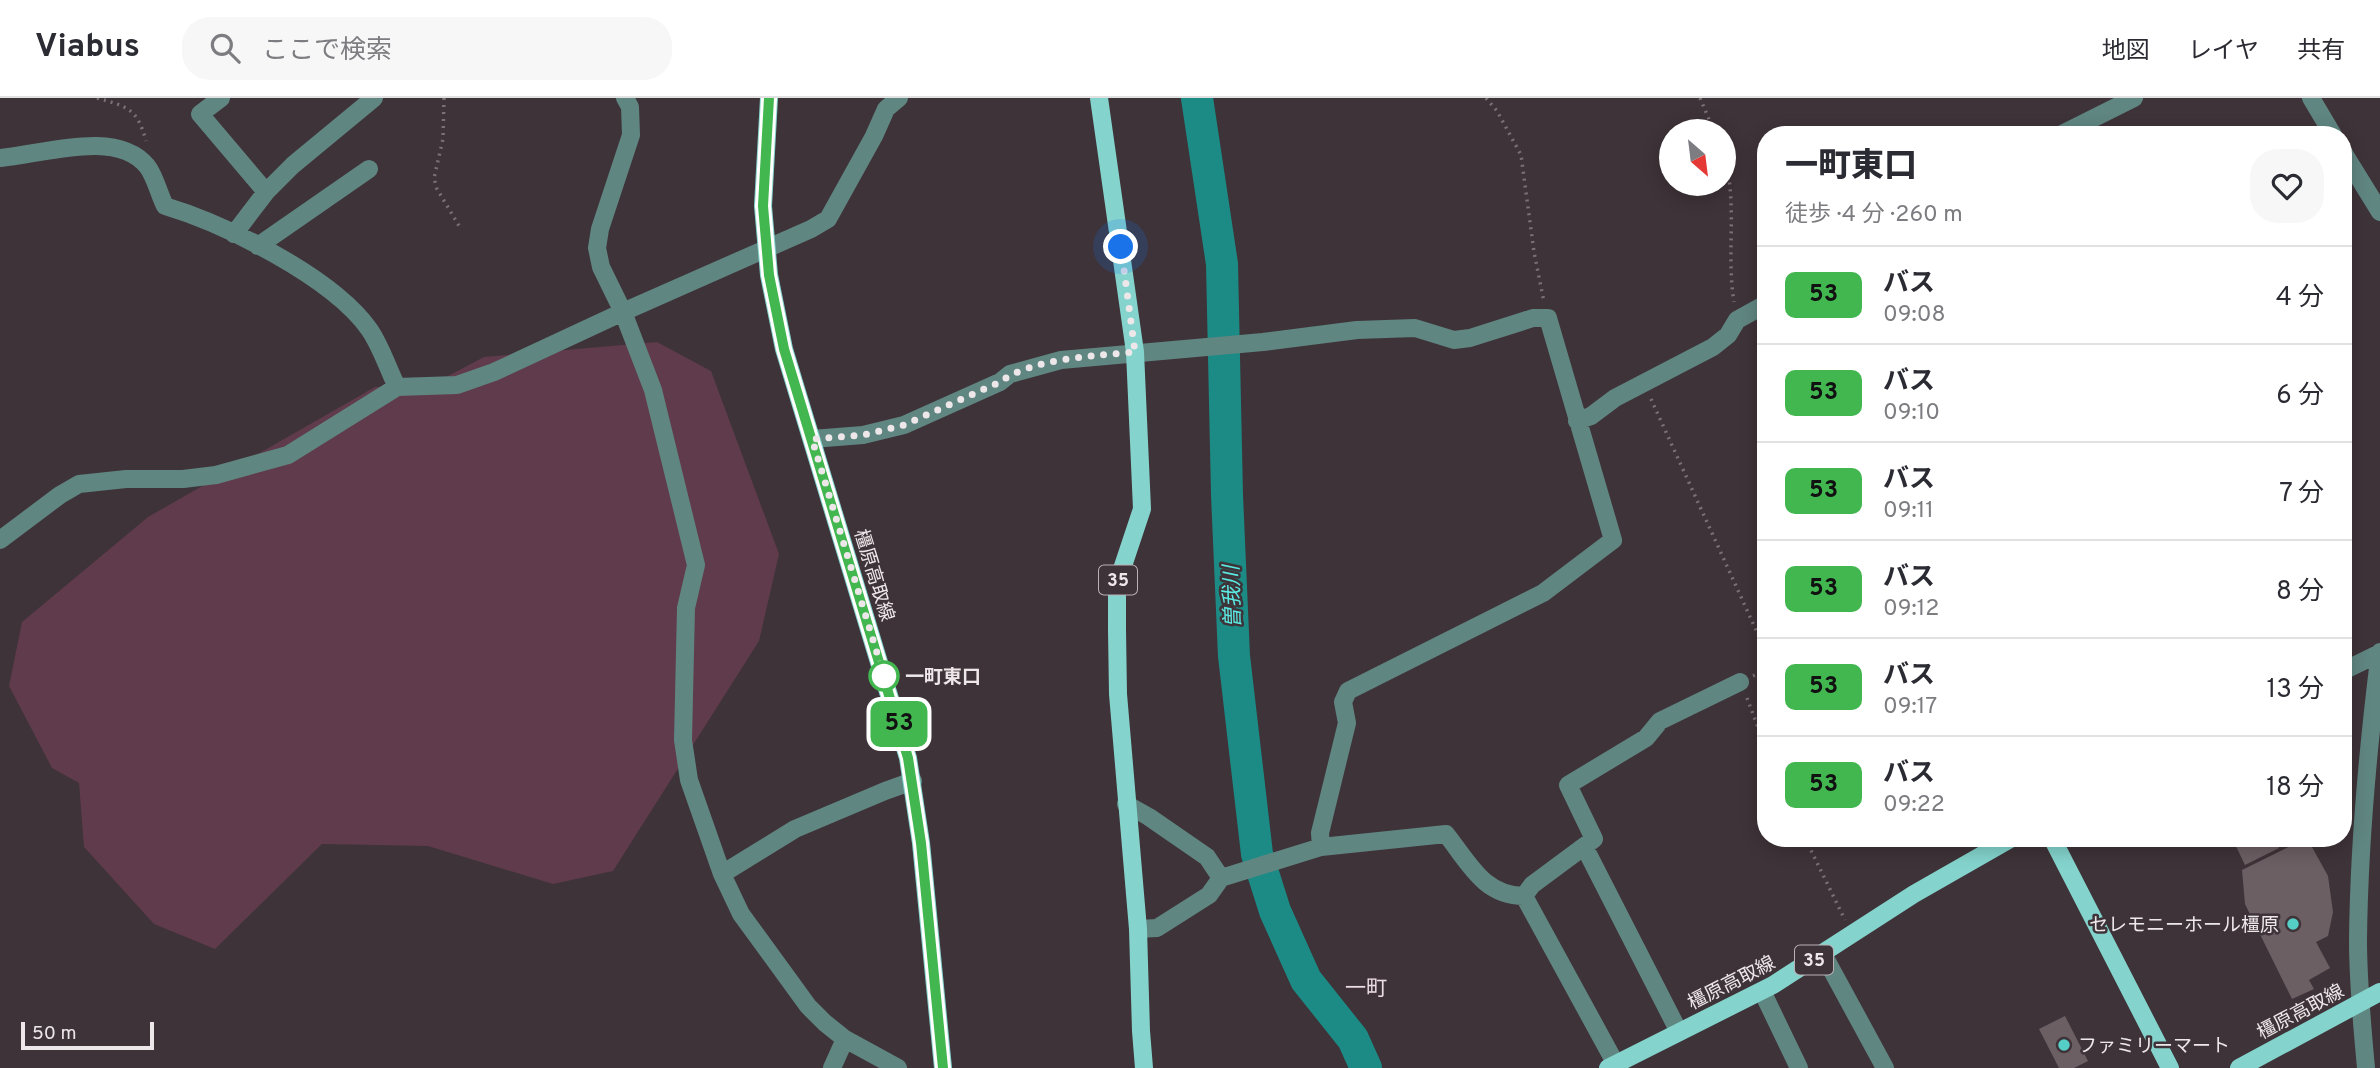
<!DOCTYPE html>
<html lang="ja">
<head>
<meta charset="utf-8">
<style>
	:root { --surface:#fff; --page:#f7f7f7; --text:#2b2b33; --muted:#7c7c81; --line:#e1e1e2 }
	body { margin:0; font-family:Overpass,"Noto Sans JP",sans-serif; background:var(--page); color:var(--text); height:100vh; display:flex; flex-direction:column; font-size:26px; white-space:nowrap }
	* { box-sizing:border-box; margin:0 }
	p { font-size:23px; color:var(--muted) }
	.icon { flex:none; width:38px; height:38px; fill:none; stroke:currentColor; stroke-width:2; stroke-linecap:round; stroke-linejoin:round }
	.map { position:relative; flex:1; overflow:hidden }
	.drawer { position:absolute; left:1757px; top:28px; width:595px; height:721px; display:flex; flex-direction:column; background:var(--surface); border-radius:28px; box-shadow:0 4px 18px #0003 }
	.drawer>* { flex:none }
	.badge { padding:0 14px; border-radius:10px; font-size:24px; line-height:46px }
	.needle { width:46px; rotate:152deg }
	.buttons { position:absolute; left:1659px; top:21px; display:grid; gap:14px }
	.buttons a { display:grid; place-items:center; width:77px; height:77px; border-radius:50%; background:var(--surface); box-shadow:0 4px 18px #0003; font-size:35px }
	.scale { position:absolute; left:21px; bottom:18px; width:133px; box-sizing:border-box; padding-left:7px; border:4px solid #eee7ea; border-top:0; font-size:19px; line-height:24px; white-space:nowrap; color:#eee7ea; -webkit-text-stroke:5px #3e3338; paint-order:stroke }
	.you { position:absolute; width:35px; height:35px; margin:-18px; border:5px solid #fff; border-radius:50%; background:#1a73e8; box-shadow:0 0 0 10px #1a73e833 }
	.map>.badge { position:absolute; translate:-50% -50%; box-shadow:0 0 0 4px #fff }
	.round { display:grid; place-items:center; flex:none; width:74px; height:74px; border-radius:28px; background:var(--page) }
	.overview { display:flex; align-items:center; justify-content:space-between; height:119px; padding:0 28px }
	h1 { font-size:33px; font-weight:800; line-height:52px }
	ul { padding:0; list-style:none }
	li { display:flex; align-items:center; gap:21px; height:98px; padding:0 28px; border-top:2px solid var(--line) }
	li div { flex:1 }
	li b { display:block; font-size:26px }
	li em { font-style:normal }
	li .badge { min-width:77px; font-weight:700; text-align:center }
	header { display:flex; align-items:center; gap:42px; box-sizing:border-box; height:98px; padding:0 35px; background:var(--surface); border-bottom:2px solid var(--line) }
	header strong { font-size:33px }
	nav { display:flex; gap:38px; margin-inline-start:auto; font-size:24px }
	.search { width:490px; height:63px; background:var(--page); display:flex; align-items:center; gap:18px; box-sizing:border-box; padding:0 24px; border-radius:28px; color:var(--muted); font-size:26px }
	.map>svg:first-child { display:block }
	.green { fill:#5f3b4b }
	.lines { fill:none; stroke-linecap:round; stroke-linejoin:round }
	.river { stroke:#1c8b85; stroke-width:32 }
	.building { fill:#6c5f64 }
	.path { stroke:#7a7075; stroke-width:3.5; stroke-dasharray:2 5; stroke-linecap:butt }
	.minor { stroke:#608682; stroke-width:18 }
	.major { stroke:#84d4cd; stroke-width:18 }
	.line-casing { stroke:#fff; stroke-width:16 }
	.line { stroke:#42b750; stroke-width:10 }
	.walk { stroke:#eee7ea; stroke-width:7; stroke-dasharray:0 12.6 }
	.stop-dot { fill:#fff; stroke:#42b750; stroke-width:3.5 }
	.poi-dot { fill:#55cec6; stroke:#3e3338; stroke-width:2.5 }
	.labels { text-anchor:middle; stroke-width:5; stroke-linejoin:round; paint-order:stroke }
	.shield { fill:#3e3338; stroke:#b9b1b5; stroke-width:2 }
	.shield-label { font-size:18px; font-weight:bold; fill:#eee7ea }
	.street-label { font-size:19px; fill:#eee7ea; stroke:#3e3338 }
	.stop-label { font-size:19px; font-weight:bold; fill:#eee7ea; stroke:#3e3338; text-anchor:start }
	.poi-label { font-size:19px; fill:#eee7ea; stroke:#3e3338; text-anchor:end }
	.water-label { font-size:21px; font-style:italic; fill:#5aeae1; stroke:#3e3338 }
	.neighbourhood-label { font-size:21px; fill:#eddee4; stroke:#3e3338 }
</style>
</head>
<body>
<header>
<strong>Viabus</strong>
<div class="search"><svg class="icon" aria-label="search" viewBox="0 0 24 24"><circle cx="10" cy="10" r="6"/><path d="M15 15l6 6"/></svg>ここで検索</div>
<nav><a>地図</a><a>レイヤ</a><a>共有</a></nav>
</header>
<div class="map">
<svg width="2380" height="970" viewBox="0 0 2380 970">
	<rect width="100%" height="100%" fill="#3e3338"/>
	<path class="green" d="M657,244L711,273L779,456L759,543L613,773L553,786L428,748L322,746L215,851L154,826L84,749L79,685L52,670L9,588L22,524L148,419L375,289L431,287L484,259Z"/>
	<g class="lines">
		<path class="river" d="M1197,0L1222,166L1227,397L1234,558L1257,756L1275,813L1306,882L1353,941L1366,970"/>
	</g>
	<path class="building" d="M2232,740H2274L2279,750L2245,767Z
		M2307,740L2328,778L2333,814L2328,838L2316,844L2330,870L2309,882L2314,891L2292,901L2245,806L2242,772Z
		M2065,918L2088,963L2074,970H2059L2039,931Z"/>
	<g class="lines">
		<path class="path" d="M97,0C128,9 137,10 146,43
			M444,0L443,41L434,80L437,91L461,131
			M1486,0L1497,13L1521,57L1534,154L1544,204
			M1700,0L1714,33
			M1724,57C1738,105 1726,155 1734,204
			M1651,301L1766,554
			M1753,578L1766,572
			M1747,600L1766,651
			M1805,740L1845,822"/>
		<path class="minor" d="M221,0L200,16L266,94
			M625,0L630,9L631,37L600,131L597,150L601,169L623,214L653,292L696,467L686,510L683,642L689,682L722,776L741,816L808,908L825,925L845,941L898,970
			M2311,0L2333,37
			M2060,37L2134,0
			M2343,54L2380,114
			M0,60C41,57 116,30 147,68C155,78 159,96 165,108C225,126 332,179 369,231C381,248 388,271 397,289
			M234,136L266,94L293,67L374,0
			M258,148L369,71
			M1577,323L1591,318L1615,300L1713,249L1728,237L1737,222L1766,206
			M812,341L863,337L904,327L1000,284L1010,276L1061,262L1263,244L1357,232L1415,230L1454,242L1470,240L1533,220H1548L1613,442L1543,495L1348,593L1343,604L1347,625L1320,735L1321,749
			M0,442L60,397L79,386L126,381H183L216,377L288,357L397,289L457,287L494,274L623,214L811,131L828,121L874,38L886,11L899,0
			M2343,573L2380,555
			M1126,706L1149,719L1207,759L1221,780
			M1585,750L1679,934
			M722,776L795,731L885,693L913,683
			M1524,798L1532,787L1594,741L1568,687L1646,640L1660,623L1740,584
			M1138,831L1157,830L1209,797L1221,780L1321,749L1446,736C1469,765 1484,798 1524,798L1618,970
			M1823,856L1885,970
			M1762,893L1799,970
			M832,970L845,941
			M2366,970C2362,927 2358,885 2358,842C2359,746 2368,649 2380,554"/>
		<path class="major" d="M769,0L763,108L769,177L784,251L908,660L921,745L943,970
			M1099,0L1135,254L1142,411L1117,486V532L1118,596L1138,831L1141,933L1144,970
			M2052,740L2170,970
			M1608,970L1773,887L1914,796L2012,740
			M2239,970L2380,894"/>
	</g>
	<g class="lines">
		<defs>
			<path id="line" d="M769,0L763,108L769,177L784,251L908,660L921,745L943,970"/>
		</defs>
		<use href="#line" class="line-casing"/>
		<use href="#line" class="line"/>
		<path class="walk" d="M884,578L812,341L863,337L904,327L1000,284C1032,260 1095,258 1135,254L1121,149"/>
	</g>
	<circle class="stop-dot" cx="884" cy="578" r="14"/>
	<g class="poi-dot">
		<circle cx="2293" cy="826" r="7"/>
		<circle cx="2064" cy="947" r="7"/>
	</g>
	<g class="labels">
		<g class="shield">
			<rect x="1099" y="467.5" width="38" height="29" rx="5"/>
			<rect x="1795" y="847.5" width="38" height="29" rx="5"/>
		</g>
		<g class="shield-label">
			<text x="1118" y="488">35</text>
			<text x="1814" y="868">35</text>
		</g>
		<g class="street-label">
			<text transform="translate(875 477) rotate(73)" y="7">橿原高取線</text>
			<text transform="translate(1731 884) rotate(-27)" y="7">橿原高取線</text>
			<text transform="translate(2300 913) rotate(-28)" y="7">橿原高取線</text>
		</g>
		<g class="stop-label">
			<text x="905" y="585">一町東口</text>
		</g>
		<g class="poi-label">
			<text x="2279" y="833">セレモニーホール橿原</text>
			<text x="2078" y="954" text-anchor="start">ファミリーマート</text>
		</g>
		<g class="water-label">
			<text transform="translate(1232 499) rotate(-92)" y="7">曽我川</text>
		</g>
		<g class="neighbourhood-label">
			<text x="1366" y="897">一町</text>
		</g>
	</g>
</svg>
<div class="buttons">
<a><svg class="needle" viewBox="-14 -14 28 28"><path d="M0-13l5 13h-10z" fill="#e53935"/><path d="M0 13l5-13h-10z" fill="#7c7c81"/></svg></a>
</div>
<div class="scale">50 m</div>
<div class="you" style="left:1121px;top:149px"></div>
<b class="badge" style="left:899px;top:626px;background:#42b750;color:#111">53</b>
<section class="drawer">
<div class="overview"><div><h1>一町東口</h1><p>徒歩 · 4 分 · 260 m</p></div><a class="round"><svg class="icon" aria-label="heart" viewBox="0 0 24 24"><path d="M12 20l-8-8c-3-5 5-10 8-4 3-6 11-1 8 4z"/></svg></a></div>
<ul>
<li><span class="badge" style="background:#42b750;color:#111">53</span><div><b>バス</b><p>09:08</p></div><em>4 分</em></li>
<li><span class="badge" style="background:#42b750;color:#111">53</span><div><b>バス</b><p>09:10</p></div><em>6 分</em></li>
<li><span class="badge" style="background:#42b750;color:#111">53</span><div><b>バス</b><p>09:11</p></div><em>7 分</em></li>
<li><span class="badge" style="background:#42b750;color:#111">53</span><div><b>バス</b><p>09:12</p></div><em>8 分</em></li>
<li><span class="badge" style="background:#42b750;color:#111">53</span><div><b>バス</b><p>09:17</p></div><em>13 分</em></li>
<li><span class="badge" style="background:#42b750;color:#111">53</span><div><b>バス</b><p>09:22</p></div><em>18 分</em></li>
</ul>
</section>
</div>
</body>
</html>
